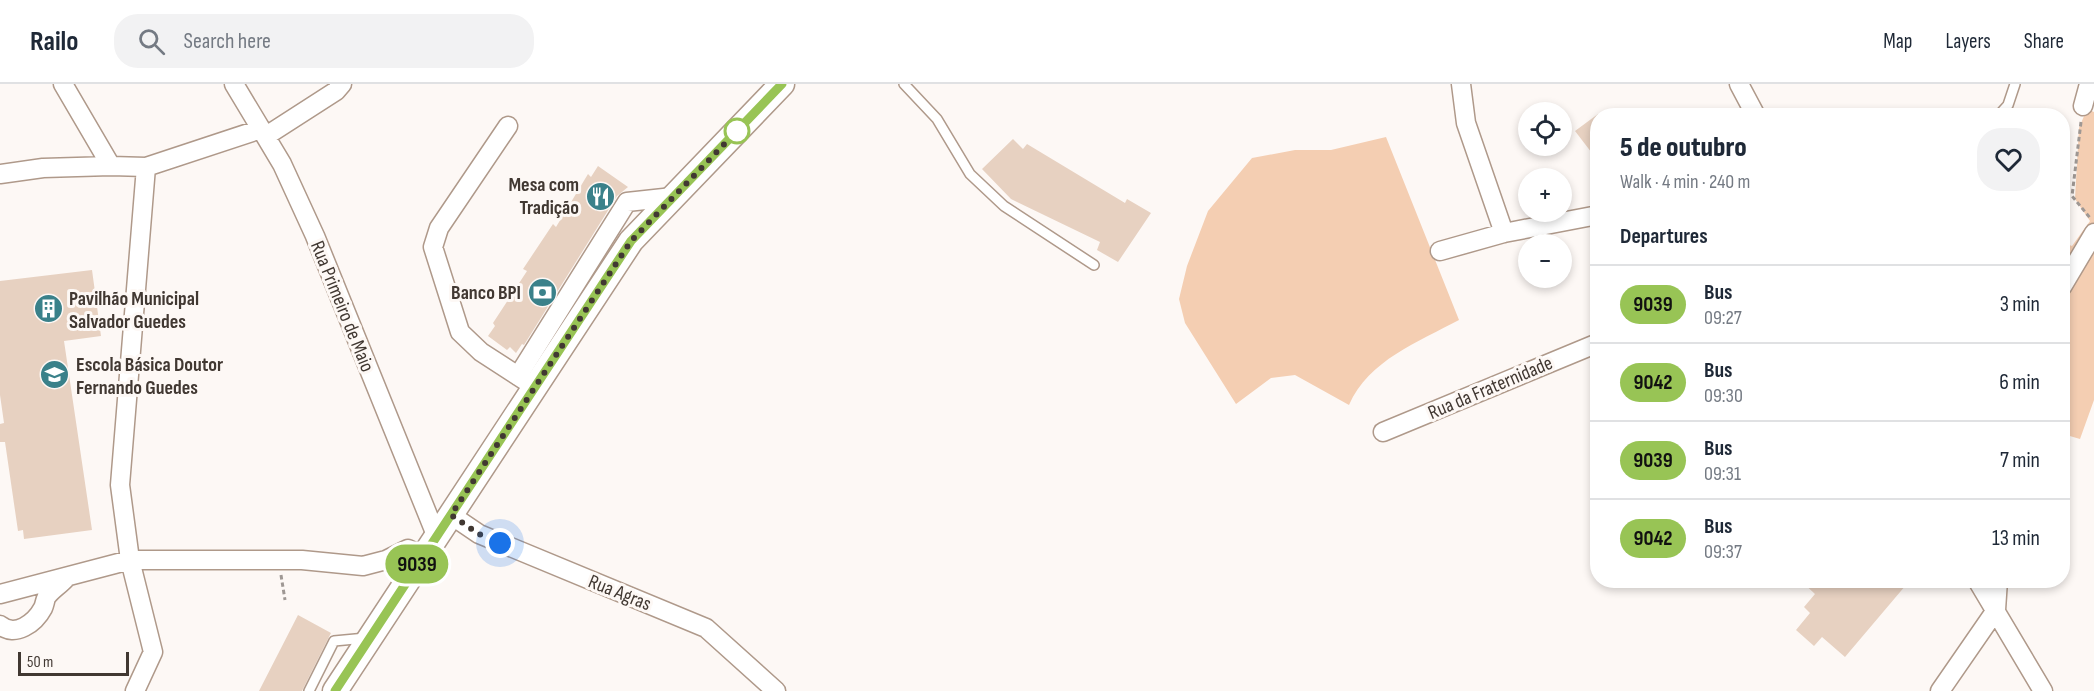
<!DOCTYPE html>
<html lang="en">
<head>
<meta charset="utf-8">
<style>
	:root { --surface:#fff; --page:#f2f2f3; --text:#1f2937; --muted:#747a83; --line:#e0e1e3 }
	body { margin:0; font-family:"Sofia Sans Condensed",sans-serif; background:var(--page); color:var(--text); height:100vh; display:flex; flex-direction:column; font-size:22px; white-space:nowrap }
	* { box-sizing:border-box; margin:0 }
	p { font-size:20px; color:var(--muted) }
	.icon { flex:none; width:33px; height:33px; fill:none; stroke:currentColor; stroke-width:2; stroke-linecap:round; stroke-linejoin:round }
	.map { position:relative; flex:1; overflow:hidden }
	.details { position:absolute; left:1590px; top:24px; width:480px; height:480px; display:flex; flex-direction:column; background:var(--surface); border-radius:24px; box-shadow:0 3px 9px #0003 }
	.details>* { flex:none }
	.badge { padding:0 12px; border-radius:20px; font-size:21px; line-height:39px }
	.buttons { position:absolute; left:1518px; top:18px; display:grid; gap:12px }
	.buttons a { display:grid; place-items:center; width:54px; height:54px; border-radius:50%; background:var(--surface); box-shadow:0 3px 9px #0003; font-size:30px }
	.scale { position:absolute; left:18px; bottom:15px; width:111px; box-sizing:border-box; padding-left:6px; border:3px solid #413832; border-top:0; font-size:16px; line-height:21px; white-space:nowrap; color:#413832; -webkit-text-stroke:4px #fdf8f5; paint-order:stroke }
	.you { position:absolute; width:30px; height:30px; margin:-15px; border:4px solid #fff; border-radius:50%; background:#1a73e8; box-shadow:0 0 0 9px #1a73e833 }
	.map>.badge { position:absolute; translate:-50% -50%; box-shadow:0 0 0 3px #fff }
	h2 { padding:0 30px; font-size:22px; line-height:54px }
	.round { display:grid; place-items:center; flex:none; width:63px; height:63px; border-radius:24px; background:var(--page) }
	.overview { display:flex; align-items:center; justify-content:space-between; height:102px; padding:0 30px }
	h1 { font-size:28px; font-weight:800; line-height:45px }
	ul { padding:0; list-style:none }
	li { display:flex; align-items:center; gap:18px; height:78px; padding:0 30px; border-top:2px solid var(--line) }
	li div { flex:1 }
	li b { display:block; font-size:22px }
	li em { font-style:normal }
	li .badge { min-width:66px; font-weight:700; text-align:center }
	header { display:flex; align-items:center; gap:36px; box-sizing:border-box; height:84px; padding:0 30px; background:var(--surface); border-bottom:2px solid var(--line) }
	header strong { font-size:28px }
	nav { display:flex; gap:33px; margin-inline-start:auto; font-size:21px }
	.search { width:420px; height:54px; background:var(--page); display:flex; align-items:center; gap:15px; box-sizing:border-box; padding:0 21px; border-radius:24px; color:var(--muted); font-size:22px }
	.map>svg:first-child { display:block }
	.green { fill:#f4ceb2 }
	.building { fill:#e7d1c1 }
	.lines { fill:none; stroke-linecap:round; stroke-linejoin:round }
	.lane-casing { stroke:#af998a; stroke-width:12 }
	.street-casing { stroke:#af998a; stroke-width:21 }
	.secondary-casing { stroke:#af998a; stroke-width:27 }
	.path { stroke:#9f9894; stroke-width:3; stroke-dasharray:4.5 3; stroke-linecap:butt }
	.lane { stroke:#fff; stroke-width:9 }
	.street { stroke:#fff; stroke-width:18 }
	.secondary { stroke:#fff; stroke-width:24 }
	.line-casing { stroke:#fff; stroke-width:14 }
	.line { stroke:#98c455; stroke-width:9 }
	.walk { stroke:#413832; stroke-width:6; stroke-dasharray:0 10.8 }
	.stop-dot { fill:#fff; stroke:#98c455; stroke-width:3 }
	.labels { text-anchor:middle; stroke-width:6; stroke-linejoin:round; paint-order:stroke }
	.poi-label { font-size:20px; font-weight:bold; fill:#413832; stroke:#fdf8f5; text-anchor:end }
	.street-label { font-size:20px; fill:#413832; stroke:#fdf8f5 }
</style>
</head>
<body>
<header>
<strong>Railo</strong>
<div class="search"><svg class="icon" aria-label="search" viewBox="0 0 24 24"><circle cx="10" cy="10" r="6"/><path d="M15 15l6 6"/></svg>Search here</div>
<nav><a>Map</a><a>Layers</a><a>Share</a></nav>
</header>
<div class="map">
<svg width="2094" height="607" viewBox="0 0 2094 607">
	<rect width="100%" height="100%" fill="#fdf8f5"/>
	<path class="green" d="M2087,25L2094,28V316L2080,355L2063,350L2062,158L2072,162L2090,137L2075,115L2079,44Z
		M1386,53L1459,236C1418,258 1369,276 1349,321L1295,291L1271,294L1236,320L1185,239L1179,215L1187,182L1208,127L1252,74L1295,66H1331Z"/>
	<path class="building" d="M1598,30V77L1575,47Z
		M1013,55L1023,65L1027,60L1125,119L1127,115L1151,129L1118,178L1097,166L1100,158L1011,115L982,85Z
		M598,82L628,103L617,112L524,261L522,260L516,269L510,263L507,266L488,252L495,242L493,239L527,187L523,185L553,140L556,143L588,90L591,93Z
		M92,186L101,252L64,257L92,446L24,455L23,446L18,447L5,358H0V340L4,339L0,311V197Z
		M1800,496H1900L1906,501L1845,573L1822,553L1814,562L1796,546L1810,529L1804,523L1815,510Z
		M298,531L331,549L302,607H259Z"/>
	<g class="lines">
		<defs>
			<path id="lane" d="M904,0L937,35L970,90L1004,122L1094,181
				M1998,32L2008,21L2015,0
				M309,607L334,557L366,554"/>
			<path id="street" d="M63,0L111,82L146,83L261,45
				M234,0L282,80L315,152L436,451
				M1461,0L1466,39L1504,149
				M1739,0L1756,32
				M2083,22L2089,0
				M508,42L439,144L433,163L460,248L481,268L535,303
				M266,52L336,7L342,0
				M0,90L43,84L111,82
				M1440,167L1504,149L1598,131
				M2062,203L2094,149
				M518,292L627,118L673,113
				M1383,348L1598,259
				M451,431L479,450L706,544L776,607
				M1977,496L2043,607
				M0,510L130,476H302L363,482L386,476L408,465L423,472
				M0,541C15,554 35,539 43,524C45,520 45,514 48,511C53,505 61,500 66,494
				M135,607L153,568L130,476L120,401L146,83
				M1940,607L1996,526L1998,496"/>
			<path id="secondary" d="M335,607L631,157L782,0"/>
		</defs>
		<use href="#lane" class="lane-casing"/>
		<use href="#street" class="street-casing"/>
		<use href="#secondary" class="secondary-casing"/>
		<path class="path" d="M2081,38L2072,112L2091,135
			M281,491L285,516"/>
		<use href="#lane" class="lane"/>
		<use href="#street" class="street"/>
		<use href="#secondary" class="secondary"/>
	</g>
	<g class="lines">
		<defs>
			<path id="line" d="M335,607L631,157L782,0"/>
		</defs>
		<use href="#line" class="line-casing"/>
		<use href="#line" class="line"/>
		<path class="walk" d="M500,459L479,450L451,431L631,157L737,47"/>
	</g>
	<defs>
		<symbol id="restaurant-disc" viewBox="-11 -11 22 22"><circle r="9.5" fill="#3a818a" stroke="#fdf8f5"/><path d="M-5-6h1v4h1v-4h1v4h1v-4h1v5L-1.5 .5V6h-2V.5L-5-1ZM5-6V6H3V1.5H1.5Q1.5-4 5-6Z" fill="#fff"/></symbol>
		<symbol id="bank-disc" viewBox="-11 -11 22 22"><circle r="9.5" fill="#3a818a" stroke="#fdf8f5"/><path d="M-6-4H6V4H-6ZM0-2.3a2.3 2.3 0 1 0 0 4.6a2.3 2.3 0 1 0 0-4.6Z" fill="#fff"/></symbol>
		<symbol id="building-disc" viewBox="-11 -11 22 22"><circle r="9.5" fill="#3a818a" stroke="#fdf8f5"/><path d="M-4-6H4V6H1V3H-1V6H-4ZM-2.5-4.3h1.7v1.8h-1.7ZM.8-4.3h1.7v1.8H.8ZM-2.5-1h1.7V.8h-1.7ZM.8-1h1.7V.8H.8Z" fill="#fff"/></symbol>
		<symbol id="school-disc" viewBox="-11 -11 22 22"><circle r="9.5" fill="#3a818a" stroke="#fdf8f5"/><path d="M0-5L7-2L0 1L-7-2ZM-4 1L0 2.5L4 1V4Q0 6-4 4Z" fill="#fff"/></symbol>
	</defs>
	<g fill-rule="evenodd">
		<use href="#restaurant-disc" x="584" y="96" width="33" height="33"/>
		<use href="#bank-disc" x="526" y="192" width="33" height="33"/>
		<use href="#building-disc" x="32" y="208" width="33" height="33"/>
		<use href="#school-disc" x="38" y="274" width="33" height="33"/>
	</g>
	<circle class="stop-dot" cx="737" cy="47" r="12"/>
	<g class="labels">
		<g class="poi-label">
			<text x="579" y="107">Mesa com<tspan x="579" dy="23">Tradição</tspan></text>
			<text x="521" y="215">Banco BPI</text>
			<text x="69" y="221" text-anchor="start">Pavilhão Municipal<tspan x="69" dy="23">Salvador Guedes</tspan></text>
			<text x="76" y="287" text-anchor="start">Escola Básica Doutor<tspan x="76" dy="23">Fernando Guedes</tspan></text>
		</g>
		<g class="street-label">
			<text transform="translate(343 222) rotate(68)" y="7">Rua Primeiro de Maio</text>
			<text transform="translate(1490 303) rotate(-23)" y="7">Rua da Fraternidade</text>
			<text transform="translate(620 508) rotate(22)" y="7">Rua Agras</text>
		</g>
	</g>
</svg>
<div class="buttons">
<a><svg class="icon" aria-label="locate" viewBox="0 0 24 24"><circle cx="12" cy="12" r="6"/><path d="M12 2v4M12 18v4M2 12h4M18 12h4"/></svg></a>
<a>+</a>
<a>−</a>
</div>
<div class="scale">50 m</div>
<div class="you" style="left:500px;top:459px"></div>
<b class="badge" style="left:417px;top:480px;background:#98c455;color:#111">9039</b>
<section class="details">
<div class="overview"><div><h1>5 de outubro</h1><p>Walk · 4 min · 240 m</p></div><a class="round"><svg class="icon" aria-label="heart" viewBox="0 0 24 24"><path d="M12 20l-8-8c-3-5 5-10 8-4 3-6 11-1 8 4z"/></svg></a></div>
<h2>Departures</h2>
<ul>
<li><span class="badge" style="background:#98c455;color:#111">9039</span><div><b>Bus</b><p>09:27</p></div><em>3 min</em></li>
<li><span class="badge" style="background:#98c455;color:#111">9042</span><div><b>Bus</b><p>09:30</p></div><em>6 min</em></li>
<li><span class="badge" style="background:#98c455;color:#111">9039</span><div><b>Bus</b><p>09:31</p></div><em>7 min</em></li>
<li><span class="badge" style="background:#98c455;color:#111">9042</span><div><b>Bus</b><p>09:37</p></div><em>13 min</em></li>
</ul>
</section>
</div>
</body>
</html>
